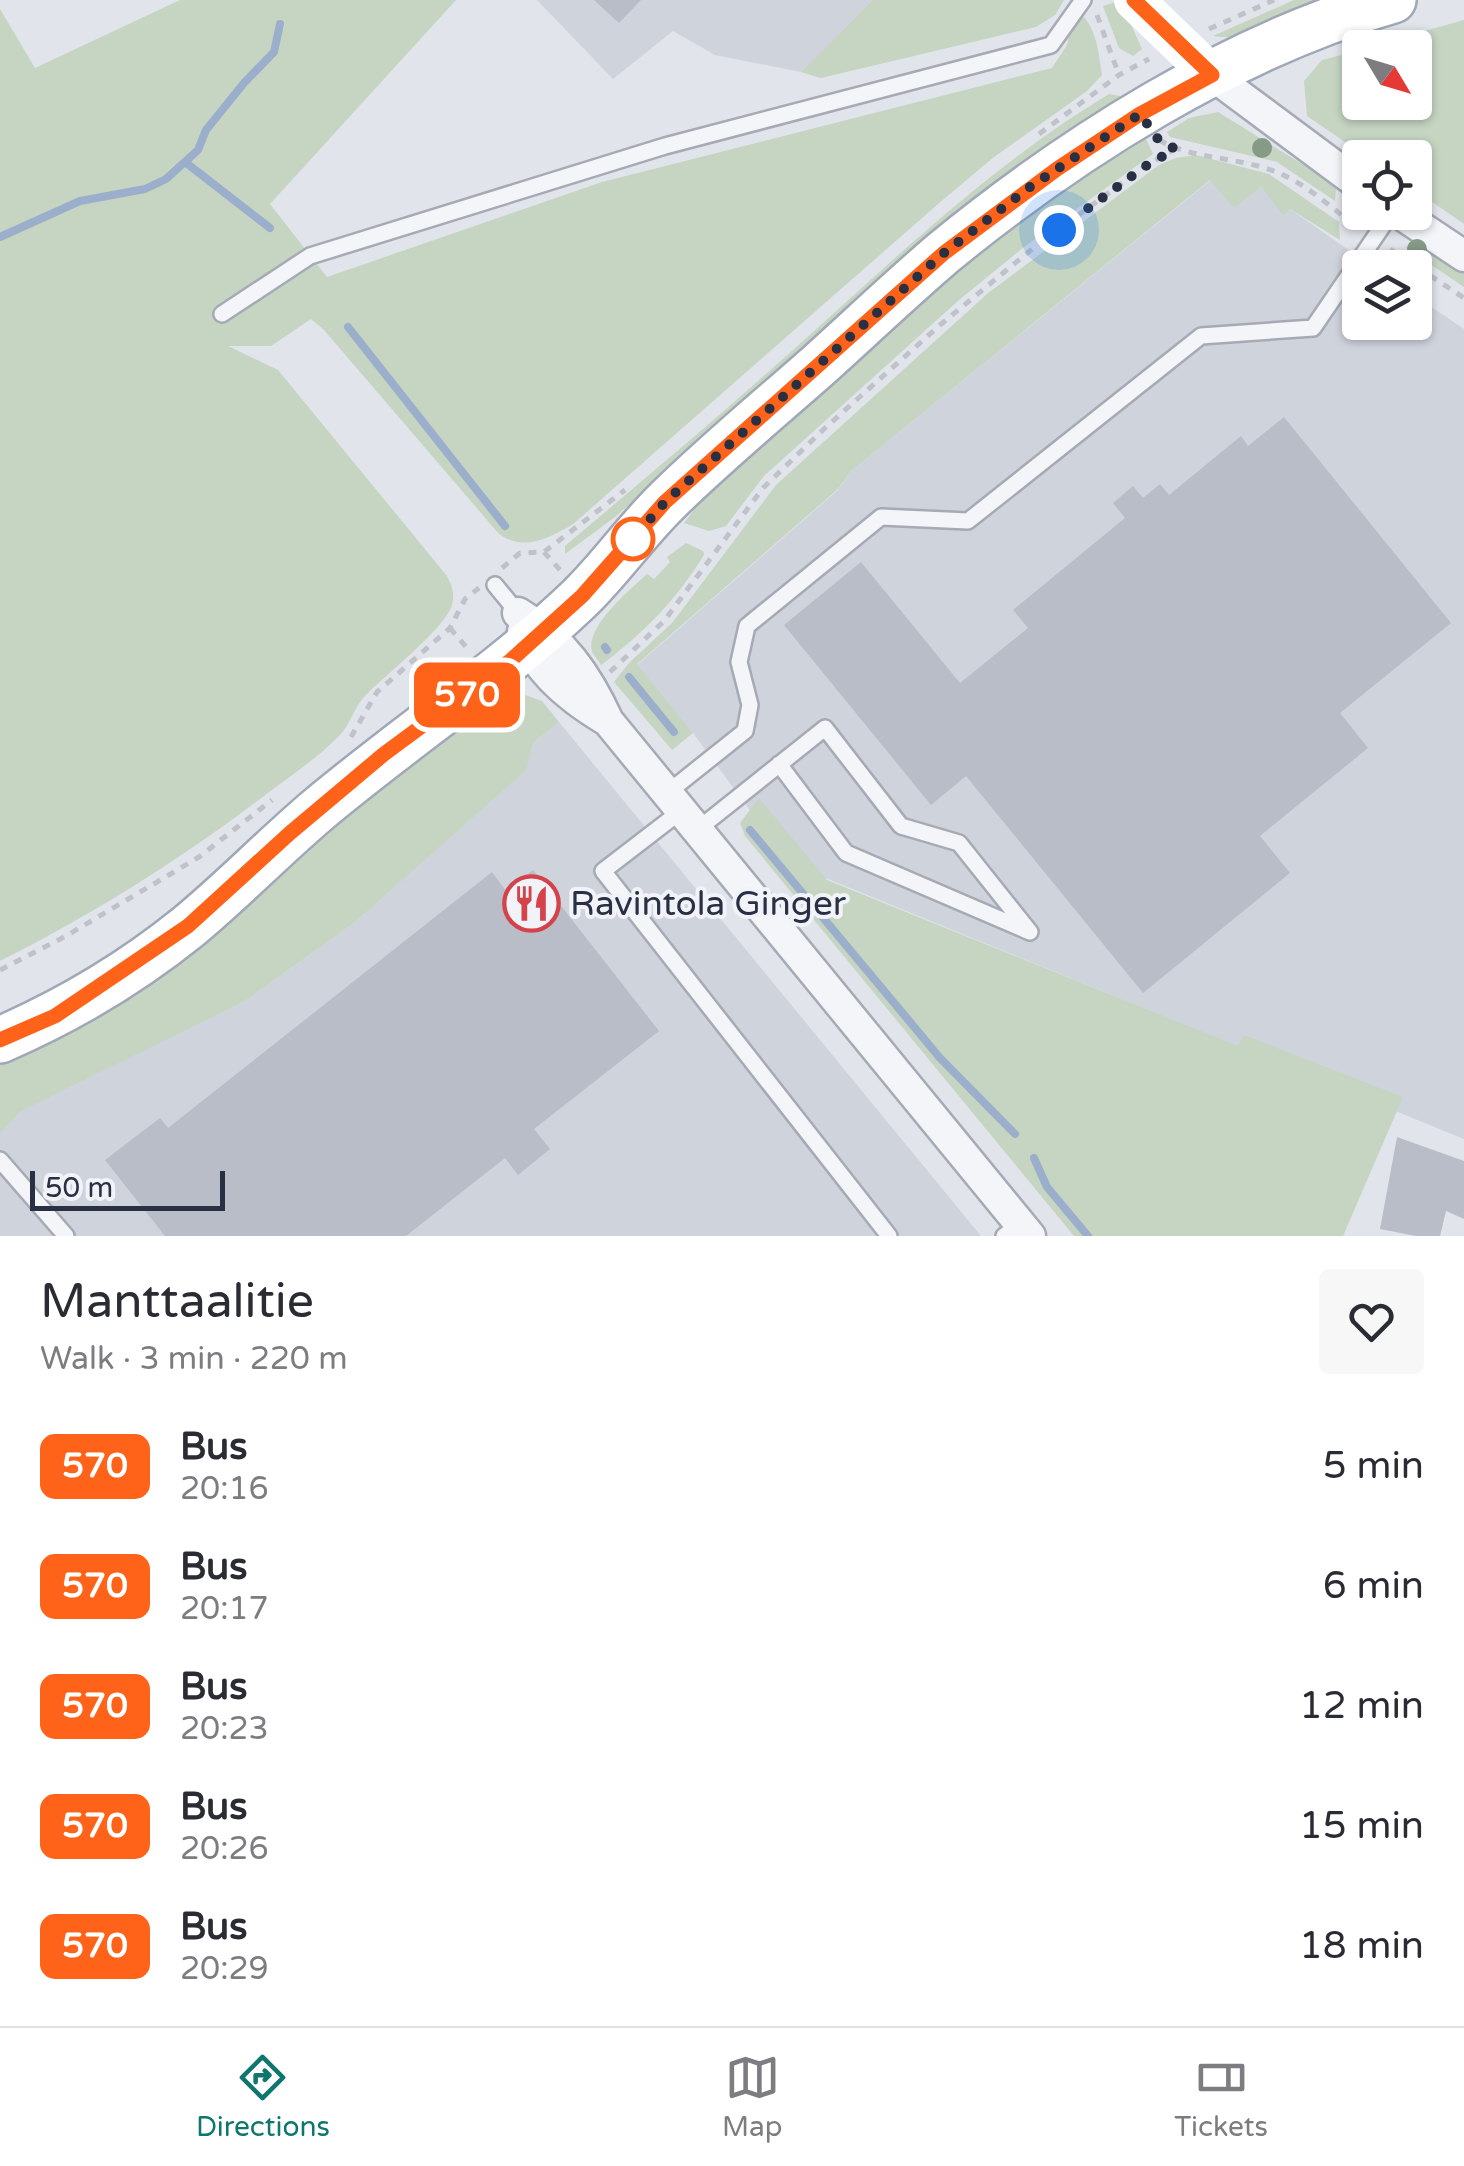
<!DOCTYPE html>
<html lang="en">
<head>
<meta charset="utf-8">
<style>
	:root { --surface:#fff; --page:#f7f7f7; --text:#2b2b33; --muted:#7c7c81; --line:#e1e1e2; --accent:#0f766e }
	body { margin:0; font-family:"Varela Round",sans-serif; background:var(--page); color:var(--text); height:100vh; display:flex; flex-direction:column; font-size:38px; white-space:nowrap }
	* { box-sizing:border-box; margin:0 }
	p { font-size:32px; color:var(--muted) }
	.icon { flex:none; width:55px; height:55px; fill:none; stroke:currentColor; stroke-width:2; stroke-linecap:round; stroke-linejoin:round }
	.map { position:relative; height:1236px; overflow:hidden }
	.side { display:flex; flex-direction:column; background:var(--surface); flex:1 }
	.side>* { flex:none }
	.badge { padding:0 20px; border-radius:15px; font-size:35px; line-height:65px }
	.needle { width:65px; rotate:128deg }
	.tools { position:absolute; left:1342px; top:30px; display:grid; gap:20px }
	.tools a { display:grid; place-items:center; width:90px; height:90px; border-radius:10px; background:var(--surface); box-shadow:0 2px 8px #0004; font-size:50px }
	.scale { position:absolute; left:30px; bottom:25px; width:195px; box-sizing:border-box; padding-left:10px; border:5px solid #293043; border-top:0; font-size:28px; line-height:35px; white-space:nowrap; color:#293043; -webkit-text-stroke:8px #f1f3f8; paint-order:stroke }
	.you { position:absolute; width:50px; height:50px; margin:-25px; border:8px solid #fff; border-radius:50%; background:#1a73e8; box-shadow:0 0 0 15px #1a73e833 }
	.map>.badge { position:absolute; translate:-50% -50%; box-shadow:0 0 0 5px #fff }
	.round { display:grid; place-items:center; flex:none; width:105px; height:105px; border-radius:10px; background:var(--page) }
	.head { display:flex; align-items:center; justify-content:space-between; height:170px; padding:0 40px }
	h1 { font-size:48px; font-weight:600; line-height:75px }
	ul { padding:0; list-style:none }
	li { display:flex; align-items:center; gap:30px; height:120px; padding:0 40px }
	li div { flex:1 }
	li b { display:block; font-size:38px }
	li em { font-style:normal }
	li .badge { min-width:110px; font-weight:700; text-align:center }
	.tab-bar { display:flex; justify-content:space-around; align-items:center; height:140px; border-top:2px solid var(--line); background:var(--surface); font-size:28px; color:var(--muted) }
	.tab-bar a { display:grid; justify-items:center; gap:5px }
	.tab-bar .selected { color:var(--accent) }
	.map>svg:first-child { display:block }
	.built { fill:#cfd3dc }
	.green { fill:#c5d5c2 }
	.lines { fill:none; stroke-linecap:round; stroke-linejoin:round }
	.stream { stroke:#9bafcc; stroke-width:8 }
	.building { fill:#b8bdc8 }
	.lane-casing { stroke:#a6aab5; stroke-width:20 }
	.street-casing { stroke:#a6aab5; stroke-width:35 }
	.primary-casing { stroke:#a0a7b7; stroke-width:50 }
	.path { stroke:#bfc2c9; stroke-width:5; stroke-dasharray:8 8; stroke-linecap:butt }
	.lane { stroke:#f4f5f8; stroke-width:15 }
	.street { stroke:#f4f5f8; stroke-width:30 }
	.secondary { stroke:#fff; stroke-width:40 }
	.primary { stroke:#fff; stroke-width:45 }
	.tree { fill:#859b86 }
	.line-casing { stroke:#fff; stroke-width:22 }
	.line { stroke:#ff6319; stroke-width:15 }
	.walk { stroke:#293043; stroke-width:10; stroke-dasharray:0 18 }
	.stop-dot { fill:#fff; stroke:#ff6319; stroke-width:5 }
	.labels { text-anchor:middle; stroke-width:8; stroke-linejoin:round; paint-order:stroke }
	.poi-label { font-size:35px; fill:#293043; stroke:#f1f3f8; text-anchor:start }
</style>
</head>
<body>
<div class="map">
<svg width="1464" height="1236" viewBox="0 0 1464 1236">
	<rect width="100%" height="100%" fill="#e1e4ea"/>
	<path class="built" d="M537,0H872L801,72L715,55L673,31L613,79Z
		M1211,180L1234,207L1261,187L1283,214L1290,209L1373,267L1360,268V322H1415V296L1464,329V1139L789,863L693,733L637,665L838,490L851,471Z
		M559,722L981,1236H0V1118L245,1001L354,923L524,771L533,743Z"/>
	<path class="green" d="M180,0H456L270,204L327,277L602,182L1052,68L1067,45L1071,26L1084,17C1097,32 1099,55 1102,75L1087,91L994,157L938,204L572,525C548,538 525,552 499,534L324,330L311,319L271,346H228L278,370L447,576C452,586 455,593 452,605C446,627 386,675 368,693C354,705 351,725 338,737C315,760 286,779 260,799C178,861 92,915 0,961V9L35,68Z
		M872,0H1064L1055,15L1036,27L821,78L801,72Z
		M1294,0H1328C1295,14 1250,43 1213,36Z
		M1116,2L1128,18L1142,49L1133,56L1119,48L1103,6Z
		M1464,20V224L1415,190V158L1367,157L1307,116L1304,81L1322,60L1360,50V102H1415V48L1367,47Z
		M1109,94L1120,96L1121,99L1084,122L779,375L615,517L565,554V546C648,476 732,405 813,332C907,247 999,160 1109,94Z
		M1218,112L1336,185L1335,201L1277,162L1170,137L1167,132L1189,118Z
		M1146,139L1153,154L1024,247L959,300L764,476L726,526L709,531L684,523L708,491L919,300L1023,214Z
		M1196,155L1269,174L1339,222L1340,240L1290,209L1283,215L1261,187L1234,208L1210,180L851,471L838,489L637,664L693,733L672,750L614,682L629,663L672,623L776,485L987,294L1159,165L1176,158Z
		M1416,243L1464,272V287L1405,247Z
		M686,543L703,551L704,555C677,599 643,634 601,665C601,664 592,653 592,652C585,626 630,590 647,574L654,579L670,562L667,557Z
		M517,692L542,701L559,722L533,743L525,771L354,923L245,1001L21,1111L0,1133V1061L478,703Z
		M759,798L827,880L1238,1046L1244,1035L1403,1097L1343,1236H1074L745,836L740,823Z"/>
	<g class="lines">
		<path class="stream" d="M185,162L270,228
			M0,237L80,201L145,189L166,179L198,150L206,130L244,83L274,52L280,24
			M348,327L505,526
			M605,647L607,650
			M629,677L674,732
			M750,830L940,1058L1015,1134
			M1034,1158L1047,1187L1088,1236"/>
	</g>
	<path class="building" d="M594,0H641L619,23Z
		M1284,417L1451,623L1340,713L1368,748L1260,836L1290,873L1143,993L966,776L931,805L784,625L861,562L960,683L1028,628L1013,610L1125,518L1113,503L1133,486L1143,498L1160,484L1169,495L1241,436L1248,446Z
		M533,870L659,1031L534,1129L550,1149L518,1175L505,1158L406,1236H165L105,1160L160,1118L168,1128L492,872L506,891Z
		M1397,1137L1464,1161V1219L1446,1211L1440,1236H1416L1380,1229Z"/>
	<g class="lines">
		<defs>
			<path id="lane" d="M222,314L310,256L665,146L1051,45L1083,0
				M495,585L518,613
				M666,794L745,731L750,705L739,662L747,626L881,517L968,521L1201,336L1313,328L1392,212
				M681,811L603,871L889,1236
				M697,830L825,728L901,826L959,843L1030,932L846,853L779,764
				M0,1160L66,1236
				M1004,1236L1020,1224"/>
			<path id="street" d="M1212,75L1360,185
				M1398,212L1464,256
				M518,613C562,639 587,675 608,721L1030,1236
				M523,631C534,670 574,701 608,721"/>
			<path id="primary" d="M0,1040C67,1011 131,973 188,927C233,890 274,847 319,809C405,737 498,676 579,599C611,568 636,531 668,500C716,453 768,410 819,365C860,328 901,289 943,253C1071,148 1233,45 1393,0"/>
		</defs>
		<use href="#lane" class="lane-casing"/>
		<use href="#street" class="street-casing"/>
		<use href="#primary" class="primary-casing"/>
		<path class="path" d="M1097,15L1119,75
			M1209,29L1274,0
			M1039,134L1119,75L1149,59
			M1159,140C1191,159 1237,157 1274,171C1304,182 1334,210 1360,229
			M1390,249L1464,298
			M544,552L560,570
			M502,568L520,553L544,552L625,490
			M450,628L467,648
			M610,672L664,621L763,488L824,429L940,325L1031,250L1144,167L1175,149
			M351,737L377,692L450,628L465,599L479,588
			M0,970L66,936L199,857L272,800"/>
		<use href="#lane" class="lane"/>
		<use href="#street" class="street"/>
		<path class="secondary" d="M1134,0L1212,75"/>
		<use href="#primary" class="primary"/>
	</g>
	<g class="tree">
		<circle cx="1262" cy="148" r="10"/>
		<circle cx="1417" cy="249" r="10"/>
	</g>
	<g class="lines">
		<defs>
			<path id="line" d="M0,1040L55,1016L188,926L290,833L384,754L510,661L582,596L665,502L944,253L1057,169L1140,114L1212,75L1134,0"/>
		</defs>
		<use href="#line" class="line-casing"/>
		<use href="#line" class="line"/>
		<path class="walk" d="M633,539L624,549L665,502L944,253L1030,187L1140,114L1158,139L1175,149L1144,167L1059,230"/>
	</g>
	<defs>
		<symbol id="restaurant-ring" viewBox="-11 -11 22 22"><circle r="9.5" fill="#f1f3f8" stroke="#d4424c" stroke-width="1.5"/><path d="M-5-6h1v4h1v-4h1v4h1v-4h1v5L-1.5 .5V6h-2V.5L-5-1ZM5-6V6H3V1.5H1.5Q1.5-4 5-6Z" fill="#d4424c"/></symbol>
	</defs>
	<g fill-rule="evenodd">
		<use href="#restaurant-ring" x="500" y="872" width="63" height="63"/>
	</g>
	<circle class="stop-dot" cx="633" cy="539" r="20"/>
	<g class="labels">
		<g class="poi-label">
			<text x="570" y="915">Ravintola Ginger</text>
		</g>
	</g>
</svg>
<div class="tools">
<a><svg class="needle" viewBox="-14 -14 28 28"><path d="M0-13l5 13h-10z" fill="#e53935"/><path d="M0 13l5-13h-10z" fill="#7c7c81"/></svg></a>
<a><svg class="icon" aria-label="locate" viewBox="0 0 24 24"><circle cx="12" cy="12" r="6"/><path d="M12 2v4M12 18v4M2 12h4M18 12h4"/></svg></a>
<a><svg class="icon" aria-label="layers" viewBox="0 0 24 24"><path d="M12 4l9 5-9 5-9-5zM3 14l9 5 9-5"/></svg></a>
</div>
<div class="scale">50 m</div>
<div class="you" style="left:1059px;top:230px"></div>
<b class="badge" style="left:467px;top:695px;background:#ff6319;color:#fff">570</b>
</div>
<section class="side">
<div class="head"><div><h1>Manttaalitie</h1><p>Walk · 3 min · 220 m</p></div><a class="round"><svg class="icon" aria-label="heart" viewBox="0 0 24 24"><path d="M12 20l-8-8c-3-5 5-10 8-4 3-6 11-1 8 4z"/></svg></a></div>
<ul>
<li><span class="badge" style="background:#ff6319;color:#fff">570</span><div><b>Bus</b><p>20:16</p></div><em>5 min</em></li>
<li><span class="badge" style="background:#ff6319;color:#fff">570</span><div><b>Bus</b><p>20:17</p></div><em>6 min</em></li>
<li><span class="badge" style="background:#ff6319;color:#fff">570</span><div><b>Bus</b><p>20:23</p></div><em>12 min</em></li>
<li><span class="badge" style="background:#ff6319;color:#fff">570</span><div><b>Bus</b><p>20:26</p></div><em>15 min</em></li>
<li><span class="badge" style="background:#ff6319;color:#fff">570</span><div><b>Bus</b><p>20:29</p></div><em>18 min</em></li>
</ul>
</section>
<nav class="tab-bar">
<a class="selected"><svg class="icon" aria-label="directions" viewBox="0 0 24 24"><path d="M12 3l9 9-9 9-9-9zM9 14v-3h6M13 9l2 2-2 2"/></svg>Directions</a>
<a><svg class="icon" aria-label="map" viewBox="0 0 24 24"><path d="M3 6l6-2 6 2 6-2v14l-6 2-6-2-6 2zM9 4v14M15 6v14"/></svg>Map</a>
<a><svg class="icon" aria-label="tickets" viewBox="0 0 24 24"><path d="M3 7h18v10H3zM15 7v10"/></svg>Tickets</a>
</nav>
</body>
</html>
